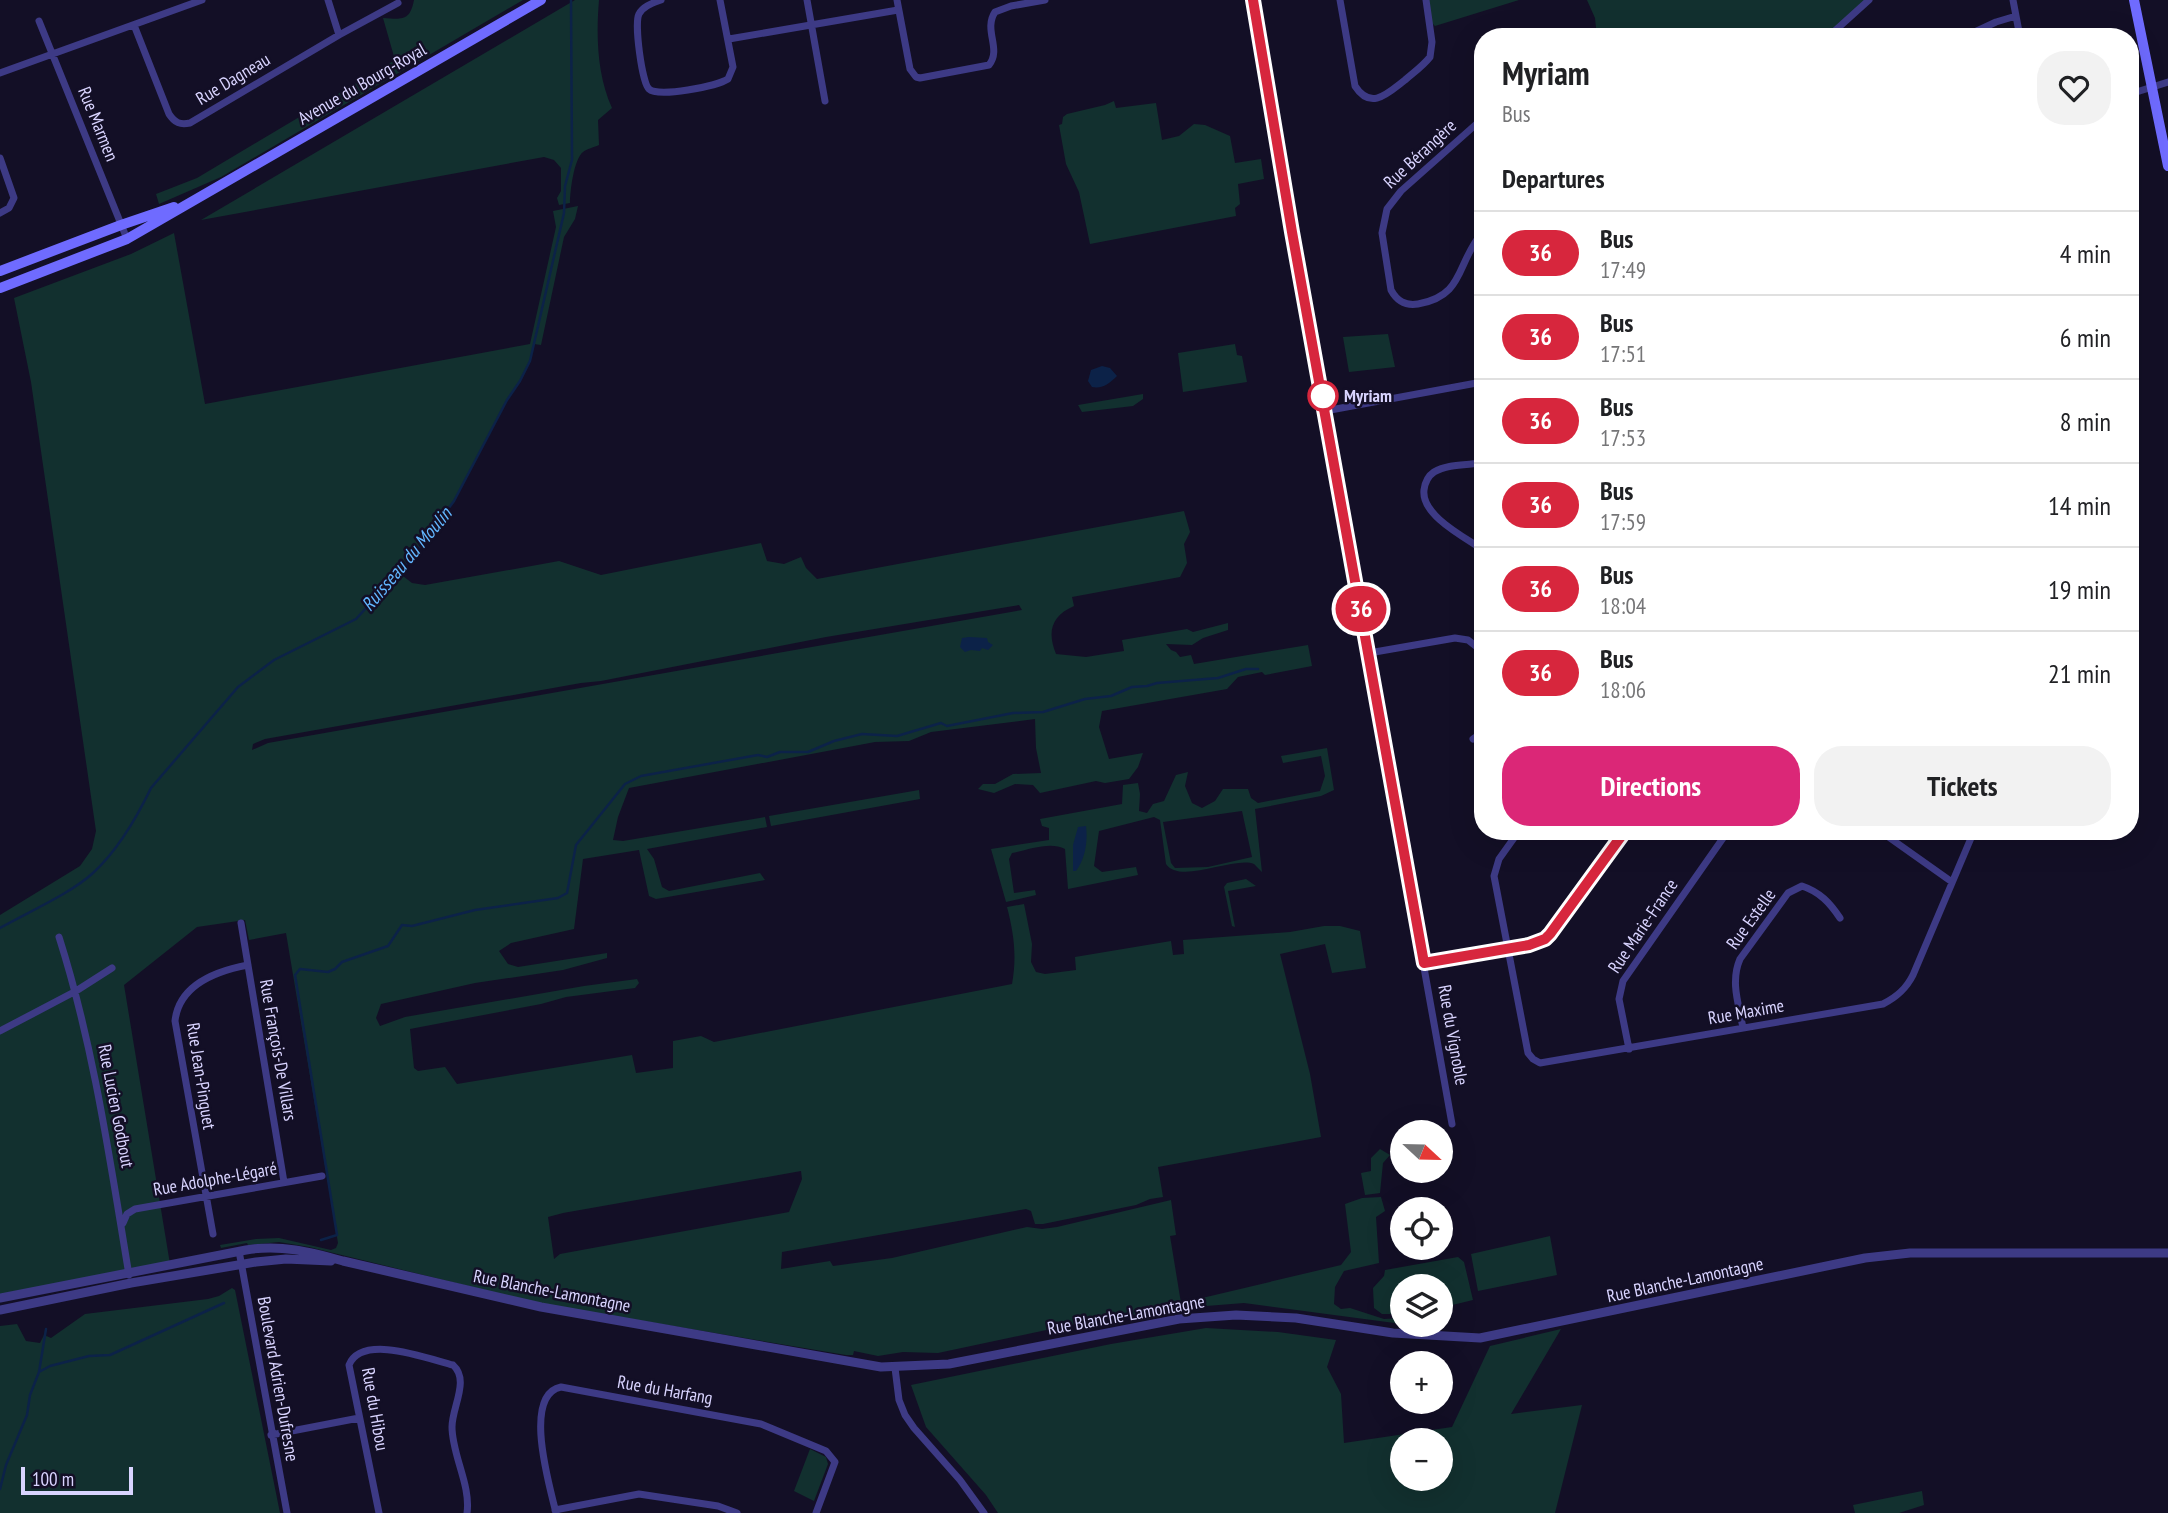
<!DOCTYPE html>
<html lang="en">
<head>
<meta charset="utf-8">
<style>
	:root { --surface:#fff; --page:#f2f2f2; --text:#202124; --muted:#757577; --line:#e0e0e0; --accent:#db2777 }
	body { margin:0; font-family:"PT Sans Narrow",sans-serif; background:var(--page); color:var(--text); height:100vh; display:flex; flex-direction:column; font-size:26px; white-space:nowrap }
	* { box-sizing:border-box; margin:0 }
	p { font-size:23px; color:var(--muted) }
	.icon { flex:none; width:38px; height:38px; fill:none; stroke:currentColor; stroke-width:2; stroke-linecap:round; stroke-linejoin:round }
	.map { position:relative; flex:1; overflow:hidden }
	.panel { position:absolute; left:1474px; top:28px; width:665px; height:812px; display:flex; flex-direction:column; background:var(--surface); border-radius:28px; box-shadow:0 7px 28px #0002 }
	.panel>* { flex:none }
	.badge { padding:0 14px; border-radius:23px; font-size:24px; line-height:46px }
	.needle { width:46px; rotate:112deg }
	.controls { position:absolute; left:1390px; top:1120px; display:grid; gap:14px }
	.controls a { display:grid; place-items:center; width:63px; height:63px; border-radius:50%; background:var(--surface); box-shadow:0 7px 28px #0002; font-size:35px }
	.scale { position:absolute; left:21px; bottom:18px; width:112px; box-sizing:border-box; padding-left:7px; border:4px solid #d9d4ff; border-top:0; font-size:19px; line-height:24px; white-space:nowrap; color:#d9d4ff; -webkit-text-stroke:5px #130f26; paint-order:stroke }
	.map>.badge { position:absolute; translate:-50% -50%; box-shadow:0 0 0 4px #fff }
	h2 { padding:0 28px; font-size:26px; line-height:63px }
	.round { display:grid; place-items:center; flex:none; width:74px; height:74px; border-radius:28px; background:var(--page) }
	.headline { display:flex; align-items:center; justify-content:space-between; height:119px; padding:0 28px }
	h1 { font-size:33px; font-weight:700; line-height:52px }
	.primary-button { display:flex; gap:14px; margin-top:auto; padding:14px 28px }
	.primary-button a { flex:1; height:80px; border-radius:28px; background:var(--accent); color:#fff; font-size:28px; font-weight:700; line-height:80px; text-align:center }
	.primary-button a+a { background:var(--page); color:var(--text) }
	ul { padding:0; list-style:none }
	li { display:flex; align-items:center; gap:21px; height:84px; padding:0 28px; border-top:2px solid var(--line) }
	li div { flex:1 }
	li b { display:block; font-size:26px }
	li em { font-style:normal }
	li .badge { min-width:77px; font-weight:700; text-align:center }
	.map>svg:first-child { display:block }
	.green { fill:#12302f; fill-rule:evenodd }
	.water { fill:#0c2248 }
	.lines { fill:none; stroke-linecap:round; stroke-linejoin:round }
	.stream { stroke:#0c2248; stroke-width:2.5 }
	.minor { stroke:#3d3a85; stroke-width:7 }
	.tertiary { stroke:#3d3a85; stroke-width:9 }
	.secondary { stroke:#6f6bff; stroke-width:10 }
	.line-casing { stroke:#fff; stroke-width:16 }
	.line { stroke:#d7263d; stroke-width:10 }
	.stop-dot { fill:#fff; stroke:#d7263d; stroke-width:3.5 }
	.labels { text-anchor:middle; stroke-width:5; stroke-linejoin:round; paint-order:stroke }
	.street-label { font-size:18px; fill:#d9d4ff; stroke:#130f26 }
	.stop-label { font-size:18px; font-weight:bold; fill:#d9d4ff; stroke:#130f26; text-anchor:start }
	.water-label { font-size:19px; font-style:italic; fill:#62b6ff; stroke:#130f26 }
</style>
</head>
<body>
<div class="map">
<svg width="2168" height="1513" viewBox="0 0 2168 1513">
	<rect width="100%" height="100%" fill="#130f26"/>
	<path class="green" d="M414,0H523L221,177L159,204L156,194L197,178L395,60L383,18C401,19 410,22 414,0Z
		M575,0H599C596,36 597,75 612,108L598,120L599,145C595,147 586,149 583,152C574,159 570,191 570,203L559,205L557,198L561,191V168L554,160L544,157L201,220Z
		M1426,0H1519L1435,26L1430,21Z
		M1587,0H1869L1828,37H1597L1595,18Z
		M1114,101L1116,108L1156,103L1162,140L1179,136L1194,124L1205,125L1230,136L1235,163L1261,159L1264,179L1238,184L1240,204L1235,208L1236,216L1090,244L1079,192L1066,164L1059,125L1062,124L1063,117L1067,114L1105,105Z
		M578,206L575,219L564,237L541,345L534,344L530,361L520,381L507,400L454,501L399,573L412,583L425,585L559,561L601,575L761,543L767,561L784,564L801,557L806,568L817,579L1184,511L1190,532L1184,544L1187,563L1180,577L1072,597L1074,606C1051,616 1047,632 1056,654L1086,657L1124,651L1122,640L1187,629L1193,632L1228,623V630L1203,638L1192,645L1166,644L1171,650L1176,652L1180,657L1191,655L1194,664L1308,645L1312,666L1265,675L1262,672L1238,677L1227,689L1102,711L1099,727L1109,759L1143,753L1138,767L1129,779L1105,783L1096,781L1040,793L1033,785L1015,784L994,793L978,789L983,784H995L1013,774L1041,773L1036,748L1035,719L931,732L909,741L875,742L629,788L618,817L613,840L623,841L765,817L767,827L647,849L654,859L662,887L669,891L760,873L765,880L656,899L649,896L639,850L583,859L574,929L511,943L499,951L508,964L518,967L607,953V958L563,970L475,983L381,1004L376,1018L380,1026L405,1017L584,986L637,979L639,983L635,988L566,997L541,1004L410,1029L414,1068L418,1071L445,1067L457,1084L632,1055L636,1073L673,1068V1041L701,1036L714,1042L1012,984C1017,956 1014,934 1007,907L1024,904L1032,944L1031,962L1036,972L1045,974L1076,970L1075,957L1171,941L1173,955L1184,954L1183,940L1290,932L1324,926H1340L1360,931L1366,968L1332,973L1325,944L1280,954L1310,1074L1321,1137L1158,1167L1163,1197L1150,1199L1136,1205L1043,1224H1035L1031,1211L1026,1209L782,1252L781,1269L830,1261L833,1266L892,1258L1027,1227L1042,1229L1057,1227L1171,1200L1176,1235L1170,1236L1181,1303L1341,1265L1351,1252L1345,1204L1362,1198L1381,1197L1385,1211L1376,1217L1379,1263L1344,1271L1335,1287L1334,1304L1341,1309L1350,1308L1384,1319L1402,1318V1324L1244,1303L1181,1308L1065,1326L938,1353L903,1352L878,1356L854,1351L853,1355H846L542,1304L309,1247L279,1242L248,1245L247,1243L221,1248L220,1245L256,1239L279,1238L331,1250L336,1248L338,1243L286,933L249,940L245,920L197,927L124,985L170,1264L0,1298V915L80,866L92,849L96,831L31,382L14,298L131,254L174,233L205,404L530,344L556,227L553,211ZM1019,605L1022,610L268,743L252,750L253,744L265,739L581,683L601,681L826,637ZM801,1171L802,1179L789,1212L560,1254L554,1259L548,1217L563,1213Z
		M1388,334L1395,367L1349,372L1343,337Z
		M1235,344L1237,355L1242,356L1247,382L1183,392L1178,353Z
		M1143,394V399L1133,406L1082,412L1078,405Z
		M1327,748L1334,790L1321,796L1255,809L1262,872C1261,871 1255,865 1254,864C1234,856 1180,885 1166,864L1160,820L1154,817L1099,831L1094,866L1102,872L1136,867L1138,875L1068,889L1065,849C1050,841 1028,850 1012,853L1009,859L1014,893L1035,890L1036,895L1006,902L991,849L1049,840V828L1042,826L1040,819L1122,804L1123,785L1138,783L1140,794L1139,811L1147,813L1153,804L1164,801L1176,775L1188,772L1185,786L1192,803L1202,808L1215,801L1223,789H1248L1251,798L1258,803L1320,791L1325,776L1321,756L1283,763L1281,756ZM1242,811L1252,857L1208,867L1175,868L1171,863L1163,822Z
		M919,790L920,799L771,826L769,816Z
		M1246,879L1256,886L1228,891L1235,927L1232,926L1224,887L1227,883Z
		M1402,1145V1155H1390L1383,1163L1380,1193L1365,1195L1361,1173L1371,1171V1158L1380,1149L1390,1155Z
		M1550,1236L1557,1275L1478,1291L1471,1254Z
		M1458,1257L1464,1262L1473,1300L1440,1308V1286H1402V1314H1382L1374,1308L1373,1288L1384,1276L1385,1270Z
		M232,1288L235,1290L280,1513H0V1326L17,1324L26,1341L40,1343L44,1335L51,1338L85,1314L208,1299L219,1296Z
		M1206,1328L1278,1332L1336,1340L1327,1367L1341,1394L1344,1443L1452,1427L1490,1346L1561,1329L1511,1414L1582,1405L1555,1513H998L986,1495L926,1427L911,1385L1111,1344ZM1402,1440H1440V1479H1402Z
		M810,1449L826,1457L828,1464L814,1501L794,1491Z
		M1922,1491L1924,1505L1899,1513H1855L1853,1505Z"/>
	<path class="water" d="M1102,366L1110,368L1117,376C1110,383 1103,389 1092,387L1088,381L1091,370Z
		M969,637L987,638L988,642L993,645L988,650L982,648L980,651L971,650L965,652L960,647L962,638Z
		M1086,826C1088,842 1085,859 1076,871H1073V845L1078,827Z"/>
	<g class="lines">
		<path class="stream" d="M0,928C28,912 70,894 93,873C117,851 137,817 151,788L238,687L274,660L356,619L410,560L454,501L507,400L520,381L530,361L564,213L565,186L572,160L571,0
			M321,1240L337,1235L295,975L300,969L328,972L335,969L342,962L388,946L402,925L412,926L475,910L558,898L567,893L576,845L625,784L641,776L758,755L767,757L780,752H808L834,741L862,734L897,736L941,723L947,726L1013,713L1043,712L1085,699L1111,696L1132,687L1147,686L1157,683L1218,678L1246,669H1258
			M39,1372L50,1366L89,1356L110,1355L224,1303
			M0,1489L6,1465L27,1415L30,1395L39,1372L46,1329"/>
		<path class="minor" d="M328,0L339,35
			M661,0C653,3 643,6 639,14C634,23 642,83 649,89C658,98 717,86 728,79L733,67L720,0
			M807,0L825,101
			M897,0L910,69L916,77L920,78L989,65C1002,49 983,30 995,12L1011,6L1045,0
			M1253,0L1288,208L1452,1124
			M1340,0L1355,86C1371,111 1388,93 1405,80C1413,73 1423,66 1430,57L1432,42L1426,0
			M2013,0L2020,37
			M39,21L127,239
			M134,25L169,114C175,123 180,125 190,123L339,35L398,3
			M1828,37L1869,0
			M1964,37L1996,22L2016,16
			M729,39L898,10
			M0,73L202,0
			M2130,94L2168,82
			M1482,119L1401,191L1387,209L1382,233L1391,290C1397,301 1405,306 1418,304C1465,296 1456,263 1482,233
			M0,158L14,198L9,208L0,213
			M1325,411L1482,382
			M1482,463C1467,465 1447,464 1434,472C1428,476 1425,482 1424,490C1421,515 1464,537 1482,549
			M1369,653L1455,638L1468,640L1482,651
			M1473,739L1482,733
			M1519,831L1499,859L1494,876L1528,1053L1533,1059L1540,1063L1883,1004C1897,997 1906,989 1913,975L1974,831
			M1880,831L1952,882
			M241,923L284,1182
			M59,937C94,1047 110,1161 129,1275
			M1425,963L1529,945L1545,939L1551,934L1626,831
			M1743,1028C1739,1005 1730,982 1740,959L1788,893L1802,886C1820,892 1830,903 1840,918
			M0,1031L76,991L112,968
			M1629,1049L1619,999L1623,981L1728,831
			M123,1223L127,1214L135,1209L322,1176
			M213,1234L175,1021C179,985 216,971 248,965
			M239,1251L287,1513
			M895,1368L899,1400L905,1415L914,1428L960,1480L984,1513
			M271,1435L359,1418
			M555,1510L639,1494L718,1506L737,1513
			M379,1513L349,1365C362,1333 429,1359 453,1365C470,1380 452,1407 452,1427C452,1455 471,1485 467,1513
			M556,1513C550,1487 522,1395 561,1387L761,1424L826,1451L835,1462L816,1513"/>
		<path class="tertiary" d="M0,1298L246,1250C280,1244 311,1252 343,1261L541,1307L881,1367L949,1364L1179,1319L1236,1315L1296,1318L1393,1333L1480,1338L1865,1258L1910,1253H2168
			M0,1310L131,1283L256,1262L286,1259L331,1261"/>
		<path class="secondary" d="M2134,0L2168,166
			M0,271L121,225L174,207
			M0,288L127,239L541,0"/>
	</g>
	<g class="lines">
		<defs>
			<path id="line" d="M1253,0L1292,232L1424,963L1529,945L1545,939L1550,934L1625,831"/>
		</defs>
		<use href="#line" class="line-casing"/>
		<use href="#line" class="line"/>
	</g>
	<circle class="stop-dot" cx="1323" cy="396" r="14"/>
	<g class="labels">
		<g class="street-label">
			<text transform="translate(233 79) rotate(-31)" y="6">Rue Dagneau</text>
			<text transform="translate(362 84) rotate(-30)" y="6">Avenue du Bourg-Royal</text>
			<text transform="translate(98 124) rotate(68)" y="6">Rue Marmen</text>
			<text transform="translate(1420 154) rotate(-43)" y="6">Rue Bérangère</text>
			<text transform="translate(1751 919) rotate(-54)" y="6">Rue Estelle</text>
			<text transform="translate(1643 926) rotate(-56)" y="6">Rue Marie-France</text>
			<text transform="translate(1746 1012) rotate(-10)" y="6">Rue Maxime</text>
			<text transform="translate(1453 1035) rotate(80)" y="6">Rue du Vignoble</text>
			<text transform="translate(278 1050) rotate(80)" y="6">Rue François-De Villars</text>
			<text transform="translate(201 1076) rotate(81)" y="6">Rue Jean-Pinguet</text>
			<text transform="translate(116 1106) rotate(79)" y="6">Rue Lucien Godbout</text>
			<text transform="translate(215 1179) rotate(-10)" y="6">Rue Adolphe-Légaré</text>
			<text transform="translate(1685 1280) rotate(-12)" y="6">Rue Blanche-Lamontagne</text>
			<text transform="translate(552 1291) rotate(11)" y="6">Rue Blanche-Lamontagne</text>
			<text transform="translate(1126 1315) rotate(-10)" y="6">Rue Blanche-Lamontagne</text>
			<text transform="translate(278 1379) rotate(80)" y="6">Boulevard Adrien-Dufresne</text>
			<text transform="translate(665 1390) rotate(10)" y="6">Rue du Harfang</text>
			<text transform="translate(375 1409) rotate(80)" y="6">Rue du Hibou</text>
		</g>
		<g class="stop-label">
			<text x="1344" y="402">Myriam</text>
		</g>
		<g class="water-label">
			<text transform="translate(406 559) rotate(-50)" y="7">Ruisseau du Moulin</text>
		</g>
	</g>
</svg>
<div class="controls">
<a><svg class="needle" viewBox="-14 -14 28 28"><path d="M0-13l5 13h-10z" fill="#e53935"/><path d="M0 13l5-13h-10z" fill="#757577"/></svg></a>
<a><svg class="icon" aria-label="locate" viewBox="0 0 24 24"><circle cx="12" cy="12" r="6"/><path d="M12 2v4M12 18v4M2 12h4M18 12h4"/></svg></a>
<a><svg class="icon" aria-label="layers" viewBox="0 0 24 24"><path d="M12 4l9 5-9 5-9-5zM3 14l9 5 9-5"/></svg></a>
<a>+</a>
<a>−</a>
</div>
<div class="scale">100 m</div>
<b class="badge" style="left:1361px;top:609px;background:#d7263d;color:#fff">36</b>
<section class="panel">
<div class="headline"><div><h1>Myriam</h1><p>Bus</p></div><a class="round"><svg class="icon" aria-label="heart" viewBox="0 0 24 24"><path d="M12 20l-8-8c-3-5 5-10 8-4 3-6 11-1 8 4z"/></svg></a></div>
<h2>Departures</h2>
<ul>
<li><span class="badge" style="background:#d7263d;color:#fff">36</span><div><b>Bus</b><p>17:49</p></div><em>4 min</em></li>
<li><span class="badge" style="background:#d7263d;color:#fff">36</span><div><b>Bus</b><p>17:51</p></div><em>6 min</em></li>
<li><span class="badge" style="background:#d7263d;color:#fff">36</span><div><b>Bus</b><p>17:53</p></div><em>8 min</em></li>
<li><span class="badge" style="background:#d7263d;color:#fff">36</span><div><b>Bus</b><p>17:59</p></div><em>14 min</em></li>
<li><span class="badge" style="background:#d7263d;color:#fff">36</span><div><b>Bus</b><p>18:04</p></div><em>19 min</em></li>
<li><span class="badge" style="background:#d7263d;color:#fff">36</span><div><b>Bus</b><p>18:06</p></div><em>21 min</em></li>
</ul>
<div class="primary-button"><a>Directions</a><a>Tickets</a></div>
</section>
</div>
</body>
</html>
